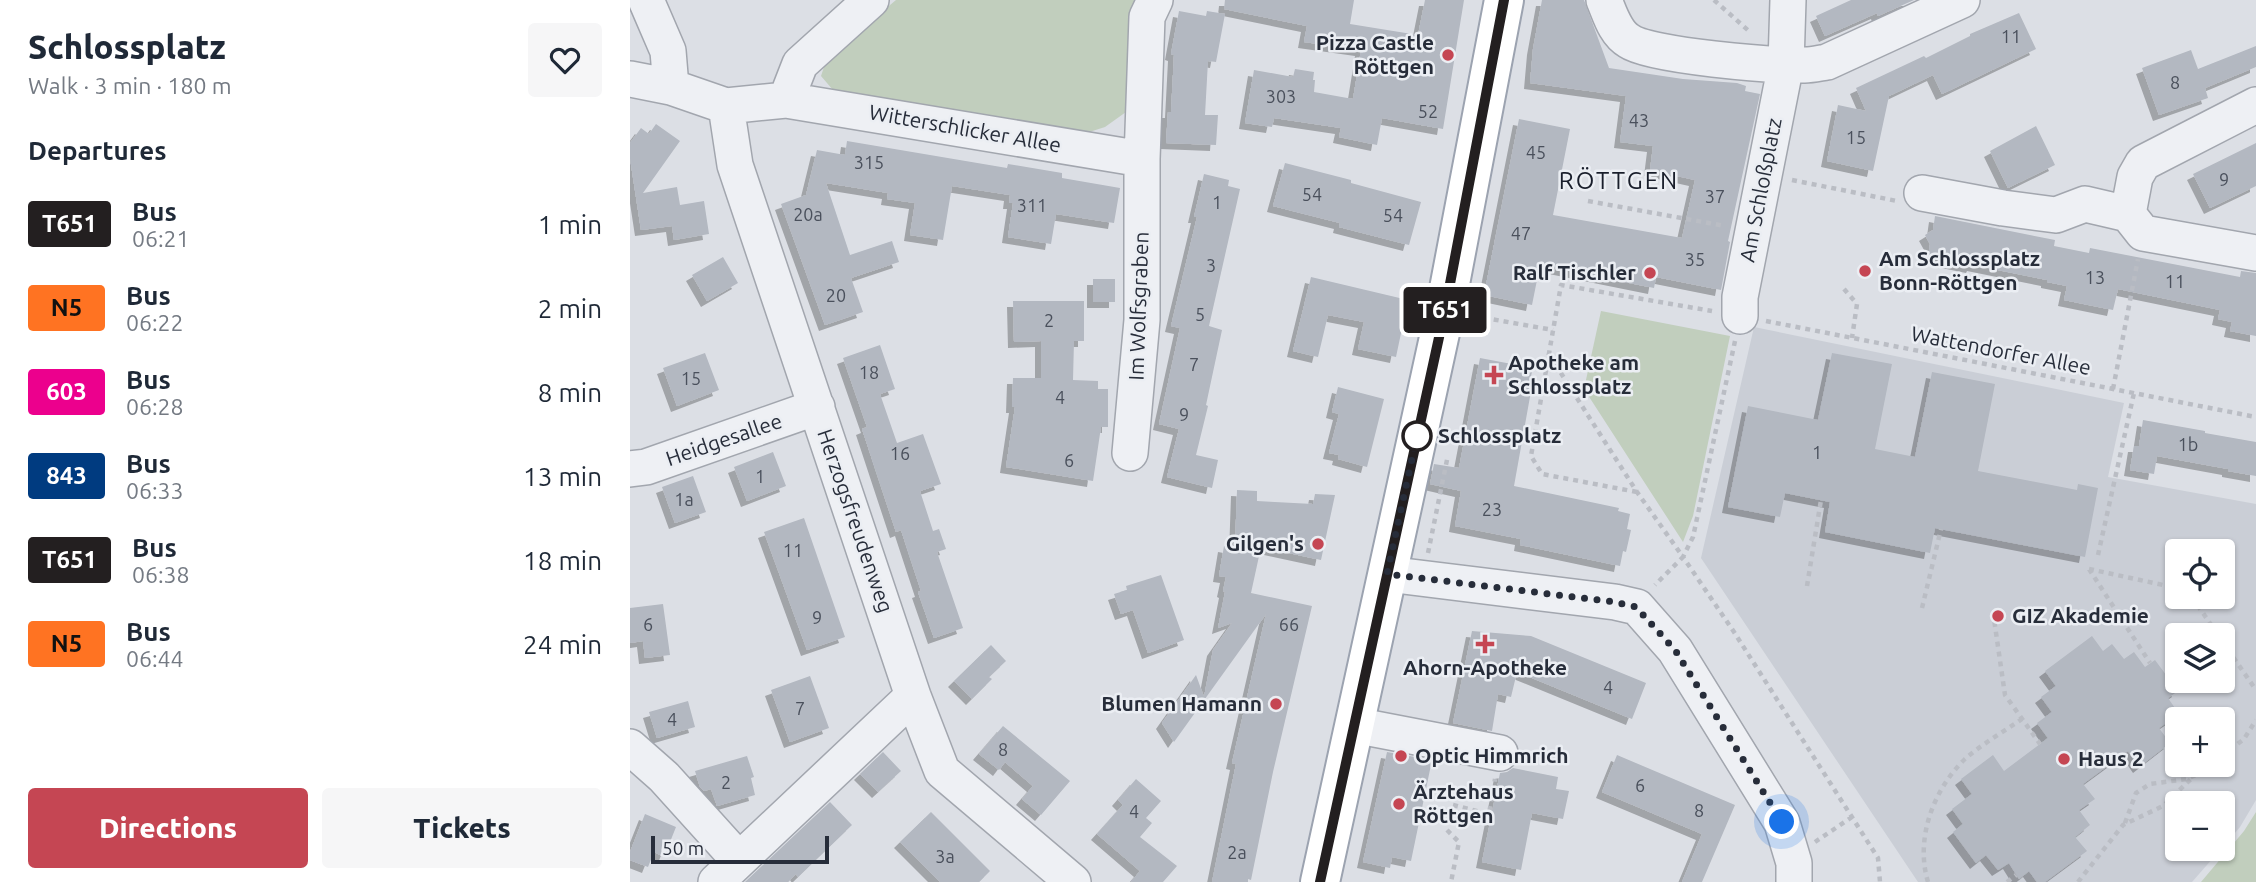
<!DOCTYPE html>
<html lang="en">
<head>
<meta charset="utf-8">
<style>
	:root { --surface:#fff; --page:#f6f6f7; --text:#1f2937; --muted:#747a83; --accent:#c54653 }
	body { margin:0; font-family:Ubuntu,sans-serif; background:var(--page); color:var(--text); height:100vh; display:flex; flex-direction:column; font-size:26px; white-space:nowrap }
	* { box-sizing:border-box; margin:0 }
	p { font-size:23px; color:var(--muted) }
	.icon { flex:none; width:38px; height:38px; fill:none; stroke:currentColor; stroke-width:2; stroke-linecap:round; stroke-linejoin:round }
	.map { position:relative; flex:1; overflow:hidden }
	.sheet { display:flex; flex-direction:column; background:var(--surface); width:630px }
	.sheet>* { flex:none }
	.badge { padding:0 14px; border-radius:5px; font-size:24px; line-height:46px }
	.fabs { position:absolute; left:1535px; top:539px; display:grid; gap:14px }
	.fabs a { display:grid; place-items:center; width:70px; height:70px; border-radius:7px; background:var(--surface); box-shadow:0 2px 5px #0004; font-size:35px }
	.scale { position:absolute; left:21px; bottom:18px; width:178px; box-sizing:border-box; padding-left:7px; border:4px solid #272d3a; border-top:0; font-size:19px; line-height:24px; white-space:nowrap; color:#272d3a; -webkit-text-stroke:5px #ebeef3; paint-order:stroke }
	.you { position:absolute; width:35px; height:35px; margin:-18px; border:5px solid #fff; border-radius:50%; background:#1a73e8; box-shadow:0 0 0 10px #1a73e833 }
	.map>.badge { position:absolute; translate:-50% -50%; box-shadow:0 0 0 4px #fff }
	h2 { padding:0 28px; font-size:26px; line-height:63px }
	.round { display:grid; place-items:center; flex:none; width:74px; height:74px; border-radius:7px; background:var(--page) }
	.overview { display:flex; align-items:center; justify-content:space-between; height:119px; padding:0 28px }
	h1 { font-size:33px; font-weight:800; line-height:52px }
	.action { display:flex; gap:14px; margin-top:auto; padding:14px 28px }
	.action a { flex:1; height:80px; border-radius:7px; background:var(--accent); color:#fff; font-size:28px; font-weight:800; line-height:80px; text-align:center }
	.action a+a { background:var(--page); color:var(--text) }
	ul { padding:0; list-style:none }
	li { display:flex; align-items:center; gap:21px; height:84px; padding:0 28px }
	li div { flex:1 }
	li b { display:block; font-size:26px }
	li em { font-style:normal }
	li .badge { min-width:77px; font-weight:700; text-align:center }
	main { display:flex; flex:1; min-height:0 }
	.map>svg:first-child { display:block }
	.built { fill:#caced6; fill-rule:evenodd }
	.green { fill:#c1cebd }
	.building { fill:#b3b8c1; filter:url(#shadow) }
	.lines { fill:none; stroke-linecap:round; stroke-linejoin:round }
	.minor-casing { stroke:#a2a6ae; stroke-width:38 }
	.major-casing { stroke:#9ca3b0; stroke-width:42 }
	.path { stroke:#babdc4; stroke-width:4.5; stroke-dasharray:5 5; stroke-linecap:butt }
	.minor { stroke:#eef0f4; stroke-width:35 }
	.major { stroke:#fff; stroke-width:38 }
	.line-casing { stroke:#fff; stroke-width:16 }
	.line { stroke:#231f20; stroke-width:10 }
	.walk { stroke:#272d3a; stroke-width:7; stroke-dasharray:0 12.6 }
	.poi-dot { fill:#c54653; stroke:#ebeef3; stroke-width:2.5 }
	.stop-dot { fill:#fff; stroke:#231f20; stroke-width:3.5 }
	.labels { text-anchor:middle; stroke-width:5; stroke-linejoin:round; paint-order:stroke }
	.number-label { font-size:18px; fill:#4a505c }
	.poi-label { font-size:21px; font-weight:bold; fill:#272d3a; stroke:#ebeef3; text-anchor:start }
	.street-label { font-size:21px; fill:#272d3a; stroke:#ebeef3 }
	.stop-label { font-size:21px; font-weight:bold; fill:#272d3a; stroke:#ebeef3; text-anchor:start }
	.quarter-label { font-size:24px; letter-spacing:2px; fill:#191e2b; stroke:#ebeef3 }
</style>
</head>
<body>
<main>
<section class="sheet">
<div class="overview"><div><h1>Schlossplatz</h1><p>Walk · 3 min · 180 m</p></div><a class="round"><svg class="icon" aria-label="heart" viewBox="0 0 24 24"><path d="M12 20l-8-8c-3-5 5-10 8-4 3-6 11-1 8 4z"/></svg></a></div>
<h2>Departures</h2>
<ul>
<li><span class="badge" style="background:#231f20;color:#fff">T651</span><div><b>Bus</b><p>06:21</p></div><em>1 min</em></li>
<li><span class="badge" style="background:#ff7322;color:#111">N5</span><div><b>Bus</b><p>06:22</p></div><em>2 min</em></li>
<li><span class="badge" style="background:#ec008d;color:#fff">603</span><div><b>Bus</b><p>06:28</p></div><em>8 min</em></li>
<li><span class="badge" style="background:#003b80;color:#fff">843</span><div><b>Bus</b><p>06:33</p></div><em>13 min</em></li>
<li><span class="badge" style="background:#231f20;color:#fff">T651</span><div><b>Bus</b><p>06:38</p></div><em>18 min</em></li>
<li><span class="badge" style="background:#ff7322;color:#111">N5</span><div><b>Bus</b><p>06:44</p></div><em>24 min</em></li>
</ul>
<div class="action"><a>Directions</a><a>Tickets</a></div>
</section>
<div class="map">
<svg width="1626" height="882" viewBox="0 0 1626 882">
	<defs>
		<filter id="shadow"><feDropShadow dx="-6" dy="6" stdDeviation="0" flood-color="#0004"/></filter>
	</defs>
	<rect width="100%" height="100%" fill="#dcdfe5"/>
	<path class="built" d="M1124,327L1494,403L1478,477L1626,504V800L1610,827L1593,847L1592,803H1547V849H1591L1562,882H1288L1071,558ZM1547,551H1592V597H1547ZM1547,635H1592V681H1547ZM1547,719H1592V765H1547Z"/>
	<path class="green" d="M266,0H506L496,112L475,127L453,134L203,90L191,76L197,58Z
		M971,311L1100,336L1063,516L1053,542L954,389Z
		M1626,812V882H1571L1614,831Z"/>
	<path class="building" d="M595,0H724L720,24L788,35L795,0H834L813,129L752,118L747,145L709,137L711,128L644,118L642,127L615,123L624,70L663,77L665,69L684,72L683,80H685L684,92L723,99L731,50L674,42L677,26L594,9Z
		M912,0H954L979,68L1053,79L1107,83L1116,86L1115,91L1130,94L1098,241L1100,242L1091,290L1026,277L1024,288L910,265L902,305L854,295L889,119L940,129L923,215L1052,238L1065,180L1020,170L1023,146L990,142L996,96L900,83L903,49Z
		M1221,0H1284L1248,16L1247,13L1195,36L1186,16Z
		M549,11L576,16L577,11L595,14L586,62L578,61L575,115H588L586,145L536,143L538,112H541L544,55L541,54Z
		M1389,13L1406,49L1312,94L1303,75L1259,96L1243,171L1197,161L1208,105L1236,111L1226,88L1294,56L1296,58L1340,36V34Z
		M1626,46V67L1575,88L1578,98L1529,115L1512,68L1561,50L1568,69Z
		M26,124L50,141L13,193L47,187L50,205L74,201L79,234L44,240L42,226L11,230L0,158V143L11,128L19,134Z
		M1406,126L1425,165L1378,188L1360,151Z
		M217,141L377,168L378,164L432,173V178L490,188L484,223L426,214L421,244L378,237L383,203H379L380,195L322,186L313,240L280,235L285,203L257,199L258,193L196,183L220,255L262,241L269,262L221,278L233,312L195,325L151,204L176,195L187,150L215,155Z
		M1626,143V186L1580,208L1563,174Z
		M655,163L721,180V183L791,202L779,245L709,227L710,223L643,206Z
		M574,174L599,180L598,186L610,189L579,326L592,330L576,405L578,406L566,455L588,460L582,488L537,477L549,429L529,424L550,328L541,326L567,217H564Z
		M1305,216L1425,240L1424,246L1459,253L1460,248L1610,277L1611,271L1626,273V336L1600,331L1602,322L1588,319L1590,310L1488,289L1483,310L1434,300L1437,286L1417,282V280L1343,265L1342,267L1298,258L1300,244L1295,235L1303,230Z
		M93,257L108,283L77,301L62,275Z
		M681,277L778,300L766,357L728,349L734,322L698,315L688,357L663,351Z
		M463,279H485V302H463Z
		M383,301H454V341H444L443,380L468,381V389H478V427H471L463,481L376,467L385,407H382L383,378H411V341L384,342Z
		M250,345L265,389L250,394L267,443L293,434L311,484L290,491L303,531L309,529L316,549L307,552L333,628L304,638L288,592L291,591L271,530L266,532L232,429L237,427L213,358Z
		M75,353L89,390L47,406L33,368Z
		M1202,353L1262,364L1245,449L1285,457L1302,372L1365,384L1348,471L1447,490L1448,484L1468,488L1455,557L1305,528L1300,553L1195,532L1200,502L1155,493L1150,517L1098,507L1118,406L1188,420Z
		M850,358L903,368L900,380H903L884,486L989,508L988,511L1000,514L997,529L1001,530L996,552L993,551L990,566L890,545L891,539L825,526L831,491L800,484L804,464L829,468Z
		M708,387L754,399L737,467L708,459L709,455L699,453L709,414L702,412Z
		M1513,420L1575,431V433L1626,442V476L1598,471V469L1527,456L1524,474L1500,470L1504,446H1509Z
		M143,452L156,486L117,501L104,467Z
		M63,476L76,512L45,523L32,487Z
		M607,490L627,491V501L683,504L685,494L705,495L691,560L631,547L621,593L682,606L643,772L621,880L618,879V882H582L606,764L602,763L636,614L544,742L532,723L566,675L574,697L583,650L602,623L588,628L595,592L593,591L596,577L589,576L594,546L605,548Z
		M174,518L215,637L177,650L134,532Z
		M531,575L554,640L518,653L503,610L491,614L484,594L497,590L496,586Z
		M33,604L40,655L15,658L13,641L0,643V608Z
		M842,631L901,636L1016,683L1002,719L887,672L881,697L868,694L862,731L823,723Z
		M1462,636L1473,651L1482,644L1494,659L1504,652L1515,667L1525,660L1548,691L1538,698L1549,714L1529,728L1540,743L1509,767L1498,751L1453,784L1465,799L1449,810L1460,825L1445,837L1457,851L1415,882H1407L1399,871L1389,879L1379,863L1368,870L1356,855L1346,863L1323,832L1333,824L1322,809L1342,794L1331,779L1363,755L1374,771L1418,738L1407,723L1422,712L1411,697L1426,686L1415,671Z
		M361,645L376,661L359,677L362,679L342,699L324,681Z
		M180,676L199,728L160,742L141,690Z
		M58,701L65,727L27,738L19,712Z
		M373,726L440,781L411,815L392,799L403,786L375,762L369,770L349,754Z
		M253,752L271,771L248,792L230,774Z
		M757,752L802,760L781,861L762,857L760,868L733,862Z
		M987,755L1105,805L1072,882H1052L1072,834L972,792Z
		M117,756L124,777L121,778L125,795L87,806L81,789L74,791L70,787L65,771Z
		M883,768L928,777L926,789L939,791L933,819L902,813L891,870L852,862L870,773L877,772Z
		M506,779L531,801L516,818L522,823L510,837L547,866L533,882H501L510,871L467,834L493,805L488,800Z
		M200,802L222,825L168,877L166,874L158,882H115Z
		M301,812L360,871L349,882H310L270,842Z
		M15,814L46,827L34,857L24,852L18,867L0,860V852Z"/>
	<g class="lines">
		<defs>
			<path id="minor" d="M16,0L38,51L41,87
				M974,0C980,14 985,33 999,41C1020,56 1145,66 1175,65C1182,65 1190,63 1197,62L1332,0
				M0,79L41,87L96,106L156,100L512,159L517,17L525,0
				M156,100L170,64L241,0
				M96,106L105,165L283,696L312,771L443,882
				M1292,193L1373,208L1426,215L1455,204L1498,214L1513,233L1626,253
				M1498,214L1505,177L1513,163L1626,105
				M1110,316V297L1156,64L1158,0
				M500,453L512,320V159
				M0,469L16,467L187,407
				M757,574L985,602L1007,607L1045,650L1152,823L1164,863V882
				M724,725L870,753
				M0,747L34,777L109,860
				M86,882L283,696"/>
			<path id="major" d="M690,882L815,310L874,0"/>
		</defs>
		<use href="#minor" class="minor-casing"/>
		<use href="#major" class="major-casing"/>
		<path class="path" d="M1084,0L1120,32
			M1162,180L1267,201
			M958,201L1095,226
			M1214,289L1227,304L1222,338
			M844,316L923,330
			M1136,321L1626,417
			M1105,341L1063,537L1053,557L1104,632L1248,858L1250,882
			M920,356L1007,492L1053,557L1025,585
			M1483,389L1508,259
			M1007,492L912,474L901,456L931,285L1082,311
			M798,553L818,455
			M1468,555L1504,393
			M1459,569L1520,663
			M1459,569L1547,588
			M1177,586L1191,500
			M1562,597L1588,635
			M1292,608L1311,529
			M1363,612L1375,695L1410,744
			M1592,641L1626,690
			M1592,756L1614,739L1626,720
			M823,805L859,814L865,779
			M1495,823L1506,793L1520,784L1557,779L1572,772L1582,765
			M817,830L829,842L821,882
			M1185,842L1222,817
			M1298,882C1285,839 1303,790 1335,759C1352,744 1373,732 1392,719
			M1377,882L1386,875
			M1448,882L1493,825L1533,806L1564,776"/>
		<use href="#minor" class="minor"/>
		<use href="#major" class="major"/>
	</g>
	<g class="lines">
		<defs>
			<path id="line" d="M690,882L815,310L874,0"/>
		</defs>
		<use href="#line" class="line-casing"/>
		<use href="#line" class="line"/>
		<path class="walk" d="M787,436L757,574L985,602L1006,607L1045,650L1152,822"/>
	</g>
	<g class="poi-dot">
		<circle cx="818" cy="55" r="7"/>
		<circle cx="1235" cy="271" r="7"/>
		<circle cx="1020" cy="273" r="7"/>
		<path d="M860.5 364.5h7v7h7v7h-7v7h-7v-7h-7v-7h7z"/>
		<circle cx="688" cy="544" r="7"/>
		<circle cx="1368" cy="616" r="7"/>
		<path d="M851.5 633.5h7v7h7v7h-7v7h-7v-7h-7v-7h7z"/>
		<circle cx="646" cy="704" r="7"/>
		<circle cx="771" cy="756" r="7"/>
		<circle cx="1434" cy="759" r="7"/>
		<circle cx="769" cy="804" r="7"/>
	</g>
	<circle class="stop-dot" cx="787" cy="436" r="14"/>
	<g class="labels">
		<g class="number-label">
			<text x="1381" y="43">11</text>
			<text x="1545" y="89">8</text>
			<text x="651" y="103">303</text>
			<text x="798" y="118">52</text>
			<text x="1009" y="127">43</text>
			<text x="1226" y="144">15</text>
			<text x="906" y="159">45</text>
			<text x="239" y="169">315</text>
			<text x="1594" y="186">9</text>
			<text x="682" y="201">54</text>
			<text x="1085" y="203">37</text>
			<text x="587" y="209">1</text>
			<text x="402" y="212">311</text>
			<text x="178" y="221">20a</text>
			<text x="763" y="222">54</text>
			<text x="891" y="240">47</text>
			<text x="1065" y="266">35</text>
			<text x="581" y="272">3</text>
			<text x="1465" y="284">13</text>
			<text x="1545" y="288">11</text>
			<text x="206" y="302">20</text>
			<text x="570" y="321">5</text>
			<text x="419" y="327">2</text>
			<text x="564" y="371">7</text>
			<text x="239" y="379">18</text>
			<text x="61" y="385">15</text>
			<text x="430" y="404">4</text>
			<text x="554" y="421">9</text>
			<text x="1558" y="451">1b</text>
			<text x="1187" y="459">1</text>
			<text x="270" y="460">16</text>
			<text x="439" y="467">6</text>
			<text x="130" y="483">1</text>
			<text x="54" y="506">1a</text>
			<text x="862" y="516">23</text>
			<text x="163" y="557">11</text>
			<text x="187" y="624">9</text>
			<text x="18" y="631">6</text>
			<text x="659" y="631">66</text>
			<text x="978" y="694">4</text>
			<text x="170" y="715">7</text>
			<text x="42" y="726">4</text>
			<text x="373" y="756">8</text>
			<text x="96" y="789">2</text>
			<text x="1010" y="792">6</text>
			<text x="1069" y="817">8</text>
			<text x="504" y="818">4</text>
			<text x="607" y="859">2a</text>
			<text x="315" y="863">3a</text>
		</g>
		<g class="poi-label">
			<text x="804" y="50" text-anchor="end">Pizza Castle<tspan x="804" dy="24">Röttgen</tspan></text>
			<text x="1249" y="266">Am Schlossplatz<tspan x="1249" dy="24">Bonn-Röttgen</tspan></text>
			<text x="1006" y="280" text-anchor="end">Ralf Tischler</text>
			<text x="878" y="370">Apotheke am<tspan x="878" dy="24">Schlossplatz</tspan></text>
			<text x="674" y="551" text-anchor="end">Gilgen's</text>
			<text x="1382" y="623">GIZ Akademie</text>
			<text x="855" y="675" text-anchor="middle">Ahorn-Apotheke</text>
			<text x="632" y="711" text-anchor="end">Blumen Hamann</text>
			<text x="785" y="763">Optic Himmrich</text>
			<text x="1448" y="766">Haus 2</text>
			<text x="783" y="799">Ärztehaus<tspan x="783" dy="24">Röttgen</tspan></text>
		</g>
		<g class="street-label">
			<text transform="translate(335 129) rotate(10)" y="7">Witterschlicker Allee</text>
			<text transform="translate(1131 190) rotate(-79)" y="7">Am Schloßplatz</text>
			<text transform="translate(509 306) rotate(-88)" y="7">Im Wolfsgraben</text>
			<text transform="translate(1371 351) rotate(11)" y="7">Wattendorfer Allee</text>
			<text transform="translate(94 440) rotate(-19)" y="7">Heidgesallee</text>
			<text transform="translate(225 521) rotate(71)" y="7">Herzogsfreudenweg</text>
		</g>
		<g class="stop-label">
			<text x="808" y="443">Schlossplatz</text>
		</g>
		<g class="quarter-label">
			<text x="989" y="189">RÖTTGEN</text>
		</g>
	</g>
</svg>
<div class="fabs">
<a><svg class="icon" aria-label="locate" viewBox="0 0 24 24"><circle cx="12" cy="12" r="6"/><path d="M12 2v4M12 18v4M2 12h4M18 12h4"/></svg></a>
<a><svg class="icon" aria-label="layers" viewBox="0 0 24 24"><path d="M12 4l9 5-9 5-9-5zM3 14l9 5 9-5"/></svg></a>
<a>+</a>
<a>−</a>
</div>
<div class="scale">50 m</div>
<div class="you" style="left:1152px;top:822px"></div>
<b class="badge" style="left:815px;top:310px;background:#231f20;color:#fff">T651</b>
</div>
</main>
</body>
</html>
